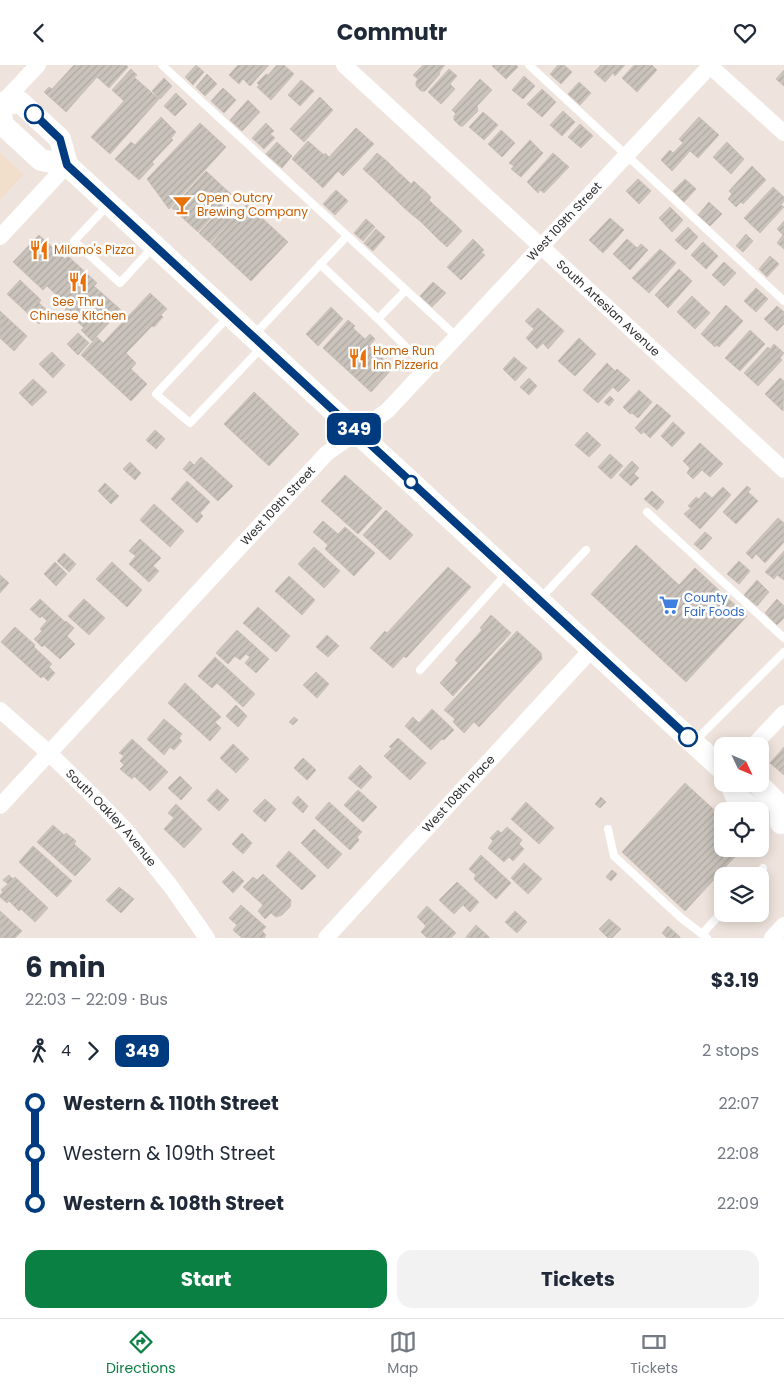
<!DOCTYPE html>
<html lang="en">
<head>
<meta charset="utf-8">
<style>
	:root { --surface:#fff; --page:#f2f2f3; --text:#1f2937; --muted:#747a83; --line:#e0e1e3; --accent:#0b8043 }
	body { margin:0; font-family:Poppins,sans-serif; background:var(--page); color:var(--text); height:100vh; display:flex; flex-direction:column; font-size:19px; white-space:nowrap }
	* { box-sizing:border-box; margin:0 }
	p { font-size:16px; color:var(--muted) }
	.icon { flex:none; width:28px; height:28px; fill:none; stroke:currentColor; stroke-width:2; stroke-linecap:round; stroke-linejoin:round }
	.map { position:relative; height:873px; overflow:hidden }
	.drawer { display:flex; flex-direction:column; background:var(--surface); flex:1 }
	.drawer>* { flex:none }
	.badge { padding:0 10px; border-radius:8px; font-size:18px; line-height:32px }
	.needle { width:32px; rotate:134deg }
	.tools { position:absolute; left:714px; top:672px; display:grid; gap:10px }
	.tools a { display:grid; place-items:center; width:55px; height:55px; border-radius:10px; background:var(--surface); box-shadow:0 2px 12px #0003; font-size:25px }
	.map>.badge { position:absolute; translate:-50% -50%; box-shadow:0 0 0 2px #fff }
	.legs { display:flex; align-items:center; gap:8px; height:55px; padding:0 25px; font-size:16px }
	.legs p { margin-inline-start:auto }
	.headline { display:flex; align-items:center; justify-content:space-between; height:85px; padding:0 25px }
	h1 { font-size:28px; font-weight:700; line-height:38px }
	.action { display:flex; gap:10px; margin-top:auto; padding:10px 25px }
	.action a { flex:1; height:58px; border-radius:15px; background:var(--accent); color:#fff; font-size:20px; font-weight:700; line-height:58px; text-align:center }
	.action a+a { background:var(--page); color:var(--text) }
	ul { padding:0 25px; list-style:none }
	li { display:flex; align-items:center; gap:18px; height:50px; font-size:19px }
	li i { display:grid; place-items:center; width:8px; height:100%; margin:0 6px; background:currentColor }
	li i::after { content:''; width:12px; height:12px; margin:-6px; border:4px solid; border-radius:50%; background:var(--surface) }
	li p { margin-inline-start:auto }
	li:first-child i { background:linear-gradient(#0000 50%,currentColor 0) }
	li:last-child i { background:linear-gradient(currentColor 50%,#0000 0) }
	header { display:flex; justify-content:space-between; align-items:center; height:65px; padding:0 25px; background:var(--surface); font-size:22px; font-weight:700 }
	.dock { display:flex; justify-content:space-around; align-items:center; height:70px; border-top:1px solid var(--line); background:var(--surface); font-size:14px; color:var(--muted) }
	.dock a { display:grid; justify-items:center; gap:2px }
	.dock .on { color:var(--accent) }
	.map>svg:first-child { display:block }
	.education { fill:#f2dfcb }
	.building { fill:url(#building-hatch); stroke:#cbc0b6 }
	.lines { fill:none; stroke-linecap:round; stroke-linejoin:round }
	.service { stroke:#fff; stroke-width:8 }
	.minor { stroke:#fff; stroke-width:16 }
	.secondary { stroke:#fff; stroke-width:22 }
	.line-1-casing { stroke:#fff; stroke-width:11 }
	.line-1 { stroke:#003b80; stroke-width:8 }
	.stop-1-dot { fill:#fff; stroke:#003b80; stroke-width:2.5 }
	.labels { text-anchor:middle; stroke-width:5; stroke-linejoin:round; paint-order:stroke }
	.food-label { font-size:12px; fill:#c56008; stroke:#fff; text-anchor:start }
	.street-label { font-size:12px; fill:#2c2c2c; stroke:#fff }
	.shop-label { font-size:12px; fill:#366cbe; stroke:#fff; text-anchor:start }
</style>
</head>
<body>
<header><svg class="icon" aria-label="back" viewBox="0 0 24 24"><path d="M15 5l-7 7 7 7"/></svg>Commutr<svg class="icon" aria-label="heart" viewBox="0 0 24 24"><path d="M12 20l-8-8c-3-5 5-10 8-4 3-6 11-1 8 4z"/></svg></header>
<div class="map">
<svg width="784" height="873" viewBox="0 0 784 873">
	<defs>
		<pattern id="building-hatch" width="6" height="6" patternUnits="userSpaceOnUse" patternTransform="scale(1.25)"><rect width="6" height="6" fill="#c9c3bc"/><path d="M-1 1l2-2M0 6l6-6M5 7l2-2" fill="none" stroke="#ada8a2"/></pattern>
	</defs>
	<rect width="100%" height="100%" fill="#efe4dd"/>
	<path class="education" d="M0,88L24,109L0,135Z"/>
	<path class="building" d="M74,0H126L128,2L109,23L97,12L66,47L44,27L49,22L52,24Z
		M196,0L204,7L193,20L185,12Z
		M238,0H269L250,21L243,14L239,19L229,10Z
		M277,0H284L294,9L271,35L257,22L259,20L257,18L266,9L268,10Z
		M423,0H445L440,6L439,10L425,26H421L416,21V17L418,14L413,10Z
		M493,0H516L518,2L506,14L492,1Z
		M558,0H564L572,7L561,19L550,9Z
		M601,0H625L615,11L613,8L605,17L594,7Z
		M634,0H652L657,5L637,27L622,13Z
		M131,4L137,10L134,12L159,34L110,89L91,72L124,36L112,25Z
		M449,4L457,11L450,19L455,24L441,39L428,27Z
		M784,5V21L776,14Z
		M207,9L217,19L205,31L196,22Z
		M524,11L535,21L523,34L512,25Z
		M164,13L172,21L160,34L152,26Z
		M480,14L492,25L477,41L478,46L463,61H460L454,55V51L456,49L452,45Z
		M301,15L314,26L300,41L288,30Z
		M579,17L591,28L580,40L568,29Z
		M223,23L236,35L224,48L211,36Z
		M542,24L556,37L542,52L527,39Z
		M176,28L187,39L175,51L164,41Z
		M320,32L333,45L304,77L290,64Z
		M248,35L260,47L242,66L230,55Z
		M563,46L575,57L562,71L550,60Z
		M483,47L498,60L484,75L469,62Z
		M161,52L176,67L171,73L173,75L152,97L154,99L139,115L115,94L131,77L135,80Z
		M699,52L719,70L698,93L690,86L672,106L661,95L670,85L673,88L683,78L679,74Z
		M200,58L226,82L169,144L147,114Z
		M266,58L274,66L270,69L275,73L264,84L252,73Z
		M580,59L593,71L581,83L568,72Z
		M356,63L374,79L343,111L338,106L323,123L292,94L308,76L324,90L325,88L329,92Z
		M501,65L515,78L502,92L488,79Z
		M530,75L543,88L521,112L511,104L514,101L509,98Z
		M277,77L292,91L282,103L266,89Z
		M727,77L744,94L731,109L713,92Z
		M377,88L388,97L374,114L363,104Z
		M553,88L569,102L544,128L540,125L538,128L527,117Z
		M388,97L397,106L383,123L374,114Z
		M752,101L766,115L743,139L741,137L736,142L728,134L732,129L729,126Z
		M206,106L232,130L198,167L172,143Z
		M397,106L407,115L392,131L383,123Z
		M638,114L651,126L639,139L626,126Z
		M685,114L696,124L684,137L673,126Z
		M407,115L411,119L414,116L418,120L401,140L392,131Z
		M418,120L427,128L410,148L401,140Z
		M773,122L784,132V136L781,140L784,142L760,168L744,153Z
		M336,125L348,136L335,150L323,139Z
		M427,128L431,132L429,135L434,140L420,156L410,148Z
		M709,137L722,149L710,161L698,150Z
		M247,139L288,177L251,216L211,179Z
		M434,140L444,149L429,165L420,156Z
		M223,142L234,153L210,178L199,168Z
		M670,142L683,155L672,167L659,153Z
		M444,149L453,157L438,174L429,165Z
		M610,153L624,165L603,188L589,175Z
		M366,154L375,162L363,176L354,168Z
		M784,156V184L777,178L783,170L777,164Z
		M453,157L462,166L447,182L438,174Z
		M688,162L698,172L686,185L675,175Z
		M376,164L385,172L373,186L364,178Z
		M746,169L753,176L743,187L736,181Z
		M39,170L65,194L68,191L97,218L94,221L121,245L92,276L81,265L84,263L65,245L68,241L47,221L43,225L13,197Z
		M473,174L484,185L481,187L485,190L461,215L447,202Z
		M627,174L637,183L641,179L648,185L630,205L613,189Z
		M703,177L718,191L706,204L691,190Z
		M660,184L676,198L649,228L632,213Z
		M770,191L779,199L767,212L759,204Z
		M724,197L736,208L724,221L712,210Z
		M679,204L692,216L668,243L655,230Z
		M20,215L41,235L39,238L49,247L39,259L7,229Z
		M433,217L446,228L432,242L420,231Z
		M756,223L768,234L756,247L744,236Z
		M150,228L167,244L161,250L163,252L154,262L152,261L126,288L136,298L131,304L147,319L131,336L81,290L97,272L103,278Z
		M692,231L710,248L695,264L677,247Z
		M726,240L743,256L719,282L716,280L715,282L701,269Z
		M777,241L784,247V259L777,266L764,254Z
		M331,242L343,254L318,281L306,269Z
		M538,243L564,266L548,284L543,278L537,284L526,273L534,264L525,256Z
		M0,246L27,271L14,286L0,273Z
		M348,255L355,261L353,263L365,274L370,269L375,274L369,281L393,303L371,327L323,283Z
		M750,265L765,279L740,306L725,293Z
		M78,268L89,278L78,290L67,279Z
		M579,273L596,289L575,311L558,296Z
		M774,279L784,288L780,293L782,295L758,321L744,308L768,282L770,284Z
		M52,287L65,300L53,313L39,299Z
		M514,292L527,303L515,316L503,304Z
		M607,298L615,306L617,304L630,315L618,327L613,322L598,338L583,325Z
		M529,313L537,321L529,330L520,322Z
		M780,313L784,316L783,346L765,329Z
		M33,314L47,327L32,341L19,328Z
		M639,325L652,337L638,353L632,348L630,349L623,342Z
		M254,327L299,369L269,401L224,359Z
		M610,331L614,335L609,341L604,337Z
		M657,339L671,351L650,373L644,367L641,369L635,363Z
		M673,357L685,368L672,382L661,371Z
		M155,365L165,374L156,384L146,375Z
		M587,367L601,380L589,392L575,380Z
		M700,378L723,399L710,412L702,405L693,414L687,408L690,403L683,396Z
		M610,389L623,401L611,414L598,402Z
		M201,392L233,421L218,436L183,404L190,396L194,400Z
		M632,396L639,403L634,409L639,413L631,421L619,410Z
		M130,397L141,408L135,415L123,404Z
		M345,410L382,443L358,469L321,436Z
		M187,416L210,437L200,448L203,451L197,458L171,434Z
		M105,418L119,431L111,439L98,426Z
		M747,421L751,424L748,427L758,436L736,459L723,447Z
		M723,422L731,430L700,464L684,449L691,443L688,441L696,432L699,434L705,427L712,433Z
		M652,426L664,437L657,445L644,434Z
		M154,439L184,466L170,482L140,455Z
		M386,445L413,470L390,495L363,470Z
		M778,453L784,458V477L765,498L756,489L752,494L746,488Z
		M323,456L338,469L345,462L375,488L354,511L325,484L328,480L313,467Z
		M705,467L712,473L701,485L694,479Z
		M140,474L161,493L153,501L159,506L149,517L129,499L136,491L129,486Z
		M636,480L679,520L695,503L747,551L686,617L591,529Z
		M314,482L340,506L324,523L298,499Z
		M784,486V515L777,510L774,514L765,507Z
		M64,488L76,499L69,507L57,496Z
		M739,496L750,506L739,519L727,509Z
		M55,497L67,509L56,521L44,509Z
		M112,497L142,525L127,542L96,514Z
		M448,502L471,522L406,593L404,591L393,603L370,583L385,566L387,568Z
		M0,510L9,518L0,528Z
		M289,511L315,535L302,550L275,526Z
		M757,515L769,527L757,541L744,530Z
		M40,534L65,557L66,556L74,563L67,571L75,579L60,594L44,580L42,582L34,574L42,566L40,564L47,556L42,551L40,553L30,544Z
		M84,534L105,553L89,570L68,551Z
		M777,534L784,541V553L777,560L765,548Z
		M258,542L290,571L276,587L243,558Z
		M491,550L511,568L453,631L440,618L458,598L455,595L482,565L480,563Z
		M15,562L35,580L34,582L52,599L49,602L55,608L48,616L43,611L41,613L1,577Z
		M237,565L269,594L256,608L245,598L250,592L246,589L240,595L235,591L228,599L216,588Z
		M517,566L541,588L542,594L479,662L474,657L464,668L453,657L455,654L444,645Z
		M327,570L339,581L328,592L316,582Z
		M215,592L255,629L243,642L217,618L212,623L198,611Z
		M316,607L329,619L317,633L303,620Z
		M185,618L221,652L215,657L221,663L210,676L168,638Z
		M236,640L247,651L238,662L226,651Z
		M432,644L454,665L444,675L442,674L431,685L405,661L413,652L419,658Z
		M294,652L298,655L293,660L289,657Z
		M164,654L182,669L179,673L182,676L174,685L170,682L164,690L147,674Z
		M398,673L426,698L410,715L384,691L392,683L389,682Z
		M132,674L168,707L150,726L134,711L132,714L120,704L124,700L120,696L124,691L119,688Z
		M233,679L249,694L236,708L220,693Z
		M784,682V710L770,698Z
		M303,693L316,705L307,715L294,703Z
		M360,700L372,712L361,724L348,713Z
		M180,711L192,723L181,735L168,723Z
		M685,718L722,752V784H742L685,846L622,787Z
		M217,724L229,735L219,746L207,735Z
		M358,725L377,742L363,757L344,740Z
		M298,731L308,741L303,748L292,738Z
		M601,732L606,737L600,743L595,739Z
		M265,734L276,744L265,757L253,746Z
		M329,737L362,767L357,772L359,775L350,785L315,753Z
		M526,737L554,763L539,779L511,754Z
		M176,739L202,764L184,783L164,764L174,753L168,748Z
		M53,760L64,770L66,768L76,776L74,779L91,794L75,811L37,777Z
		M507,762L522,775L519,779L524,784L513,796L509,792L504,797L488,783L493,776L490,773L498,765L501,768Z
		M314,764L342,789L328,804L301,778Z
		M242,768L252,778L243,789L232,779Z
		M33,781L72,816L57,832L19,797Z
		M289,786L316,811L302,825L276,801Z
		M481,790L511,818L496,834L474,814L476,810L469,804Z
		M524,798L542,814L528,829L511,813Z
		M612,805L617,809L611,816L606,812Z
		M233,806L244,816L233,828L222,817Z
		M263,809L291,835L290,842L282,850L276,852L271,848L265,854L258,846L263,840L243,822L253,812L257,815Z
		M9,810L13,814L15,812L48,843L35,857L21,844L19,846L9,836L7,838L0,832V830L3,827L1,825L8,819L3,815Z
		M457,817L479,837L470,847L463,840L454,849L439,835Z
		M119,822L134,834L121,848L106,835Z
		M241,840L266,862L262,866L266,870L264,873H242L233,865L237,860L229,853Z
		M427,841L456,868L451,873H427L421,867L426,861L417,852Z
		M0,846L22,866L15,873H0Z
		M515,846L527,857L517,868L505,857Z
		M609,854L621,864L612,873H608L599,864Z
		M476,860L489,872V873H467L466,872Z
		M668,861L680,872V873H667L662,868Z"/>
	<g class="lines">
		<path class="service" d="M162,0L457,272
			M529,0L784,236
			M107,141L74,176L120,218L153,182
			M320,199L378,254
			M406,225L378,254L427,303
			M229,251L156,329L190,358L262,282
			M254,270L347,171
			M647,447L784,573
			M540,534L586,485
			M420,605L507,508
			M695,676L784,587
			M608,764L614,791L680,852L707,873
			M755,811L763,803
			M702,869L722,847"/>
		<g class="minor">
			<path id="s1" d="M344,0L784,405"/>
			<path d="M709,0L784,68"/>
			<path d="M1,39L38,0"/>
			<path d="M0,172L67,100"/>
			<path id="s2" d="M0,645L49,688L94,732L125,764L172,823L207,873"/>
			<path d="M753,681L784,648"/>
			<path id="s3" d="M0,741L327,388L387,346L711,0"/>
			<path id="s4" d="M326,873L592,584"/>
			<path d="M772,873L784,860"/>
		</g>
		<path class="secondary" d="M0,38L1,39L2,59L41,95L67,100L722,704
			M1,39L20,37L60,74L67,100
			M731,719L736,731L755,746
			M758,719L781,742V758"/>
	</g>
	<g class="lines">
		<defs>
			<path id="line-1" d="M34,49L60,74L67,100L688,672"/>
		</defs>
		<use href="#line-1" class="line-1-casing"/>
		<use href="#line-1" class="line-1"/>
	</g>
	<defs>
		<symbol id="bar-bare" viewBox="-9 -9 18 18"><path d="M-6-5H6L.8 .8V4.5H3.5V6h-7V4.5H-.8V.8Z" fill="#e8710a" stroke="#fff" stroke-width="2.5" paint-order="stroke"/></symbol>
		<symbol id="restaurant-bare" viewBox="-9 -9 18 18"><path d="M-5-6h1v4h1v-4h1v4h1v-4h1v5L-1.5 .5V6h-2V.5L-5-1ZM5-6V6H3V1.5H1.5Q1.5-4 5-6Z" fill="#e8710a" stroke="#fff" stroke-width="2.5" paint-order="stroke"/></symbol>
		<symbol id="supermarket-bare" viewBox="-9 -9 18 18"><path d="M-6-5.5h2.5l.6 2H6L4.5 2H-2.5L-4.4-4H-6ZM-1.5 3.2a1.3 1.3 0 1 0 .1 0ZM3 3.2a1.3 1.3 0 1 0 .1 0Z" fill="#3f7fe0" stroke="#fff" stroke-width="2.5" paint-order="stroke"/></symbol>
	</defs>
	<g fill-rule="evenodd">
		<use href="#bar-bare" x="168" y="126" width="28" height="28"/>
		<use href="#restaurant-bare" x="25" y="171" width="28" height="28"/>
		<use href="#restaurant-bare" x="64" y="203" width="28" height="28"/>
		<use href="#restaurant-bare" x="344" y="279" width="28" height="28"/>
		<use href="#supermarket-bare" x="655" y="526" width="28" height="28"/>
	</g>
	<g class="stop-1-dot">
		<circle cx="34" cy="49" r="9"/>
		<circle cx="411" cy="417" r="6"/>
		<circle cx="688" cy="672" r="9"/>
	</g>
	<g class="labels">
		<g class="food-label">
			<text x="197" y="137">Open Outcry<tspan x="197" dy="14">Brewing Company</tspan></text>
			<text x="54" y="189">Milano's Pizza</text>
			<text x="78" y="241" text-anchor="middle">See Thru<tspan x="78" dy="14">Chinese Kitchen</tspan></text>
			<text x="373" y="290">Home Run<tspan x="373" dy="14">Inn Pizzeria</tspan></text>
		</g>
		<g class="street-label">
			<text dy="4" stroke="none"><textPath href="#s3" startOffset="814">West 109th Street</textPath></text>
			<text dy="4" stroke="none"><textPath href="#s1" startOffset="359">South Artesian Avenue</textPath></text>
			<text dy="4" stroke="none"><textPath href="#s3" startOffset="409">West 109th Street</textPath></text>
			<text dy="4" stroke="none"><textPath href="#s4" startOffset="196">West 108th Place</textPath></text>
			<text dy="4" stroke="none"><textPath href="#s2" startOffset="155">South Oakley Avenue</textPath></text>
		</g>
		<g class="shop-label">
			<text x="684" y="537">County<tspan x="684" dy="14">Fair Foods</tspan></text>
		</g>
	</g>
</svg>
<div class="tools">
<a><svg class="needle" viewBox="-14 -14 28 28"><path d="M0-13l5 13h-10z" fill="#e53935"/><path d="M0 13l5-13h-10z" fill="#747a83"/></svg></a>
<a><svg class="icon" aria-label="locate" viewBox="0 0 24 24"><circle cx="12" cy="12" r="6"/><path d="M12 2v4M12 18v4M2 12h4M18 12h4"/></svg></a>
<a><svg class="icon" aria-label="layers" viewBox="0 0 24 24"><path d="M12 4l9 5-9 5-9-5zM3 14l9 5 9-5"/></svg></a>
</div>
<b class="badge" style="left:354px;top:364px;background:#003b80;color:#fff">349</b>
</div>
<section class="drawer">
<div class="headline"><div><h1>6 min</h1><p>22:03 – 22:09 · Bus</p></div><b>$3.19</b></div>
<div class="legs"><svg class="icon" aria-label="walk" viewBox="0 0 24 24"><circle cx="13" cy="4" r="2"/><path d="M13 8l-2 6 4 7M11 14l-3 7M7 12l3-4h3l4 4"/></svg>4<svg class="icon" aria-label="forward" viewBox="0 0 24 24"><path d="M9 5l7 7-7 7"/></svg><b class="badge" style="background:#003b80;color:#fff">349</b><p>2 stops</p></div>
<ul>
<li><i style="color:#003b80"></i><b>Western &amp; 110th Street</b><p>22:07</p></li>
<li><i style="color:#003b80"></i><span>Western &amp; 109th Street</span><p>22:08</p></li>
<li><i style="color:#003b80"></i><b>Western &amp; 108th Street</b><p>22:09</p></li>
</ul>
<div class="action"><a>Start</a><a>Tickets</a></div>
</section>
<nav class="dock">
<a class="on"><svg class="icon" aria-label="directions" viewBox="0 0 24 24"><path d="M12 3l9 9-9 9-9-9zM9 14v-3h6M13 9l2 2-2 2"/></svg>Directions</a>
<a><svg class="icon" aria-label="map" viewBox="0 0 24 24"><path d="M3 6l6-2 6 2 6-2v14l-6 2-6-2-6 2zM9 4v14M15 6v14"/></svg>Map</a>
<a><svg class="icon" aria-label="tickets" viewBox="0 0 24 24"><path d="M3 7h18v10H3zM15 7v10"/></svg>Tickets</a>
</nav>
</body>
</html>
